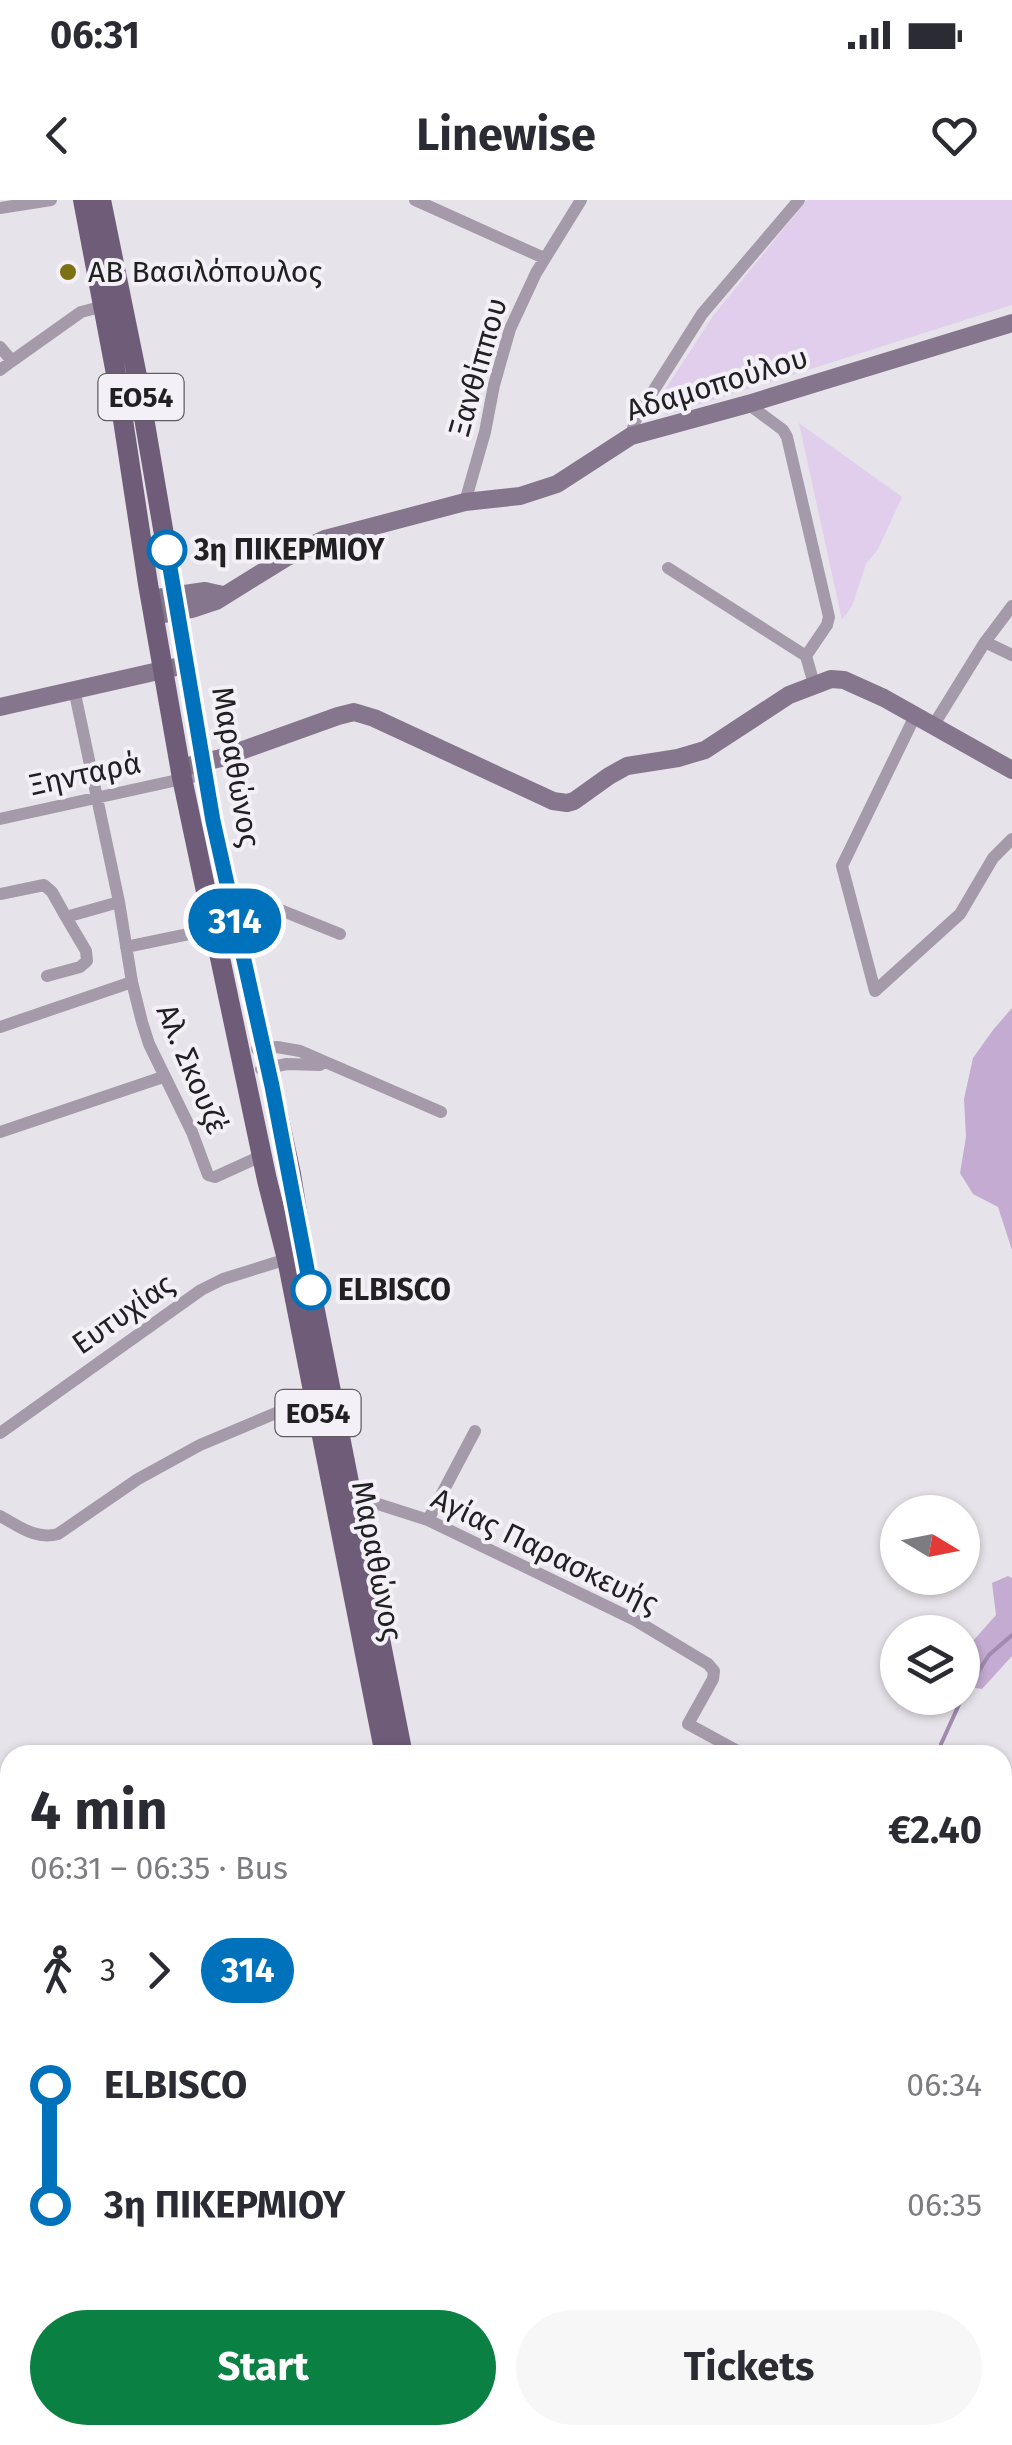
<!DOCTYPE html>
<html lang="en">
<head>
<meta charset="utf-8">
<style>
	:root { --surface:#fff; --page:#f7f7f7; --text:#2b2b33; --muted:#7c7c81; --accent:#0b8043 }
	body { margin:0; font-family:"Fira Sans",sans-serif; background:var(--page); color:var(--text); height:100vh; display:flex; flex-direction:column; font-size:38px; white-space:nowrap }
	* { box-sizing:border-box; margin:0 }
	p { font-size:32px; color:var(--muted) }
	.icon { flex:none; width:55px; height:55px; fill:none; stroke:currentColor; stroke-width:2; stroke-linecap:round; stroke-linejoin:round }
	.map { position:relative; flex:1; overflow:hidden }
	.sheet { position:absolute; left:0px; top:1545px; width:1012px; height:700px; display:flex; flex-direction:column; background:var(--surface); border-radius:30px 30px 0 0; box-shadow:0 2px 8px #0004 }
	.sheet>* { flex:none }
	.badge { padding:0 20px; border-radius:32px; font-size:35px; line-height:65px }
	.needle { width:65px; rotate:100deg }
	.tools { position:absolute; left:880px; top:1295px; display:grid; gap:20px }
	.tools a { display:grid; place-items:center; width:100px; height:100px; border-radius:50%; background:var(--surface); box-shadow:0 2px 8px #0004; font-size:50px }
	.map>.badge { position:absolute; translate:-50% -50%; box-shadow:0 0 0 5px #fff }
	.legs { display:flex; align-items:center; gap:15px; height:110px; padding:0 30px; font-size:32px }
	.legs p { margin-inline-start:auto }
	.overview { display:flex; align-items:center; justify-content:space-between; height:170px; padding:0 30px }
	h1 { font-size:55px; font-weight:700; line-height:75px }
	.button { display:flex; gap:20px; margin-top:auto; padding:20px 30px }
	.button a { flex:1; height:115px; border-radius:60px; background:var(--accent); color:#fff; font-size:40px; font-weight:700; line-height:115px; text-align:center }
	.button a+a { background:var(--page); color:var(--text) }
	ul { padding:0 30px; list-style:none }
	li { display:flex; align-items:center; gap:35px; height:120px; font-size:38px }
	li i { display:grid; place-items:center; width:15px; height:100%; margin:0 12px; background:currentColor }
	li i::after { content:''; width:25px; height:25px; margin:-12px; border:8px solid; border-radius:50%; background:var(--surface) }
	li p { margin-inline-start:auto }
	li:first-child i { background:linear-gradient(#0000 50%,currentColor 0) }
	li:last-child i { background:linear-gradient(currentColor 50%,#0000 0) }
	.status { display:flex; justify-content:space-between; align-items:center; height:70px; padding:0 50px; background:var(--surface); direction:ltr }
	.status svg { height:28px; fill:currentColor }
	header { display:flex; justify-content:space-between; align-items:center; height:130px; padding:0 30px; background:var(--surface); font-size:45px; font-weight:700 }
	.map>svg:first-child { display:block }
	.green { fill:#e1cdec }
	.forest { fill:#c3abd1 }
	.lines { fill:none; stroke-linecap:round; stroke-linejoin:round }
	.stream { stroke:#a18aae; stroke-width:4 }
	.street { stroke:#a49aaa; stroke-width:12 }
	.secondary { stroke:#85768d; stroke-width:18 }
	.primary { stroke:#6e5c79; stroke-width:20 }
	.line-1-casing { stroke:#fff; stroke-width:22 }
	.line-1 { stroke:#0072bc; stroke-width:15 }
	.poi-dot { fill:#7c7214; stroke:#f4f0f7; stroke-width:4 }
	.stop-1-dot { fill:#fff; stroke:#0072bc; stroke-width:5 }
	.labels { text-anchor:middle; stroke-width:8; stroke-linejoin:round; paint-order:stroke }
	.shield { fill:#f4f0f7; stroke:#605e62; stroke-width:2.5 }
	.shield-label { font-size:28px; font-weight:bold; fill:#212022 }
	.poi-label { font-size:30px; fill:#212022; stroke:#f4f0f7; text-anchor:start }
	.street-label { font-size:30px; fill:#212022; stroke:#f4f0f7 }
	.stop-label { font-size:30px; font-weight:bold; fill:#212022; stroke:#f4f0f7; text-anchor:start }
</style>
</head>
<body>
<div class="status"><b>06:31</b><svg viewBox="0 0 49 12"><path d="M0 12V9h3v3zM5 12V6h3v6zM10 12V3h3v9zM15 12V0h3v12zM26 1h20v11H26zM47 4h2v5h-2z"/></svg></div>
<header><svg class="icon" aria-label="back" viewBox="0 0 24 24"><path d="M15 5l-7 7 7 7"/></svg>Linewise<svg class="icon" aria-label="heart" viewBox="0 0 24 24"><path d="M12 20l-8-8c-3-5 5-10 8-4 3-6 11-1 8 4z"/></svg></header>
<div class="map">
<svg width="1012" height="2245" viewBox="0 0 1012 2245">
	<rect width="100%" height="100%" fill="#e7e3ea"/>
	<path class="green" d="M807,0H1012V105L666,215L657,202L713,116Z
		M799,223L902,297L878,349L866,364L852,406L842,420Z"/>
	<path class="forest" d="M1012,808V1050L998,1007L973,994L960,973L966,937L964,899L973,858L993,830Z
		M1008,1376L1012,1378V1456L982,1489L963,1486L973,1441L996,1415L992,1383Z"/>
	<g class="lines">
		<path class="stream" d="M962,1497L989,1455L1012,1435
			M940,1555L941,1544L962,1498
			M1002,2159L1012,2160"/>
		<path class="street" d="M415,0L544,58
			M0,8L51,0
			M0,147L12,161L81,112L104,106
			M0,170L12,161
			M748,204L783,230L787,237L829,417L827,425L806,456L814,484
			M631,236L635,221L645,204L702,114L799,0
			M465,302L485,232L494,185L510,129L536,73L581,0
			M668,368L806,456
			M985,442L1012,455
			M74,489L119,702L132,782L142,822L149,844L192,932L208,975L215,977L261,956
			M915,516L842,666L875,791L960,714L993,658L1012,639
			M933,526L985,442L1012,406
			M0,619L205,574
			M0,694L44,685L52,692L66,717L119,702
			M232,706L263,703L340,734
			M126,747L213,729
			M47,776L80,767L87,761L86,751L66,717
			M0,827L132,782
			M257,849L277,847L300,851L441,912
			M261,869L287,864L320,865
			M0,932L163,877
			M0,1233L201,1090L223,1079L287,1059
			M354,1305L378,1304L428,1320L635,1420L708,1464L714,1471L713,1479L688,1524L745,1555
			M0,1316C19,1326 35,1340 58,1334L138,1279L200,1245L314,1197
			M428,1320L475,1231
			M0,1765L10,1777
			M0,2169L10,2182
			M56,2235L65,2245
			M210,2235L212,2245"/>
		<path class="secondary" d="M150,399L205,391L223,395
			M153,416L192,409L216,401L287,357L325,339L465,302L520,296L557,284L631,236L748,204L1012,123
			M0,507L176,467
			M180,568L221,558L338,516L354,512L374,518L553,601L567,603L574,601L609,576L627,566L678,558L705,550L789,495L831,479L844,480L884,498L1012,570"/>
		<path class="primary" d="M83,0L116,174L148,384L182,578L267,980L287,1059L385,1555
			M101,0L136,171L213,621L272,886L291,974L304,1055L403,1555
			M520,2235L522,2245
			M538,2235L540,2245"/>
	</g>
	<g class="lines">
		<defs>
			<path id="line-1" d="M167,350L213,621L272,886L311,1090"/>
		</defs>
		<use href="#line-1" class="line-1-casing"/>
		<use href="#line-1" class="line-1"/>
	</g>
	<circle class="poi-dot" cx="68" cy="72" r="10"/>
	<g class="stop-1-dot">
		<circle cx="167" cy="350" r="18"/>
		<circle cx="311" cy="1090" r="18"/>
	</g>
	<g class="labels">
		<g class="shield">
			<rect x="98.5" y="174" width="85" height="46" rx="8"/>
			<rect x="275.5" y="1190" width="85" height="46" rx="8"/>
		</g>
		<g class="shield-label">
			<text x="141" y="207">ΕΟ54</text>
			<text x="318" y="1223">ΕΟ54</text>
		</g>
		<g class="poi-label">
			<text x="88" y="82">ΑΒ Βασιλόπουλος</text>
		</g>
		<g class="street-label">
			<text transform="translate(478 167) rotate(-74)" y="10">Ξανθίππου</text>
			<text transform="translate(717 184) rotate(-17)" y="10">Αδαμοπούλου</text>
			<text transform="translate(236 567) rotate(80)" y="10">Μαραθώνος</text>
			<text transform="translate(85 574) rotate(-12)" y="10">Ξηνταρά</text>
			<text transform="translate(192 869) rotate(67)" y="10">Αλ. Σκουζέ</text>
			<text transform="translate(123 1114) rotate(-35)" y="10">Ευτυχίας</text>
			<text transform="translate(545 1351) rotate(26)" y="10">Αγίας Παρασκευής</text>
			<text transform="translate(377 1361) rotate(79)" y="10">Μαραθώνος</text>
		</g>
		<g class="stop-label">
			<text x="194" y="360">3η ΠΙΚΕΡΜΙΟΥ</text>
			<text x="338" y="1100">ELBISCO</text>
		</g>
	</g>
</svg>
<div class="tools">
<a><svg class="needle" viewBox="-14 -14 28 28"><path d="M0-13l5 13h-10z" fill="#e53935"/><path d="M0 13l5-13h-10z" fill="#7c7c81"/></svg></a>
<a><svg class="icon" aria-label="layers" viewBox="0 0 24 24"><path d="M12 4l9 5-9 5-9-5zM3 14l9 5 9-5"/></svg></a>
</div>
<b class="badge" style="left:235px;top:721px;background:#0072bc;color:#fff">314</b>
<section class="sheet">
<div class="overview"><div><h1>4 min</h1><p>06:31 – 06:35 · Bus</p></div><b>€2.40</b></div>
<div class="legs"><svg class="icon" aria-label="walk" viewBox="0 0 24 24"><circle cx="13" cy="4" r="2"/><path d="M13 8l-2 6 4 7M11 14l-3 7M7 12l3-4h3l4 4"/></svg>3<svg class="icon" aria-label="forward" viewBox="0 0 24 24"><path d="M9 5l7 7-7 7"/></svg><b class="badge" style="background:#0072bc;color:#fff">314</b></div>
<ul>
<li><i style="color:#0072bc"></i><b>ELBISCO</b><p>06:34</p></li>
<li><i style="color:#0072bc"></i><b>3η ΠΙΚΕΡΜΙΟΥ</b><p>06:35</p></li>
</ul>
<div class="button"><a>Start</a><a>Tickets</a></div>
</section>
</div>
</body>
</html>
